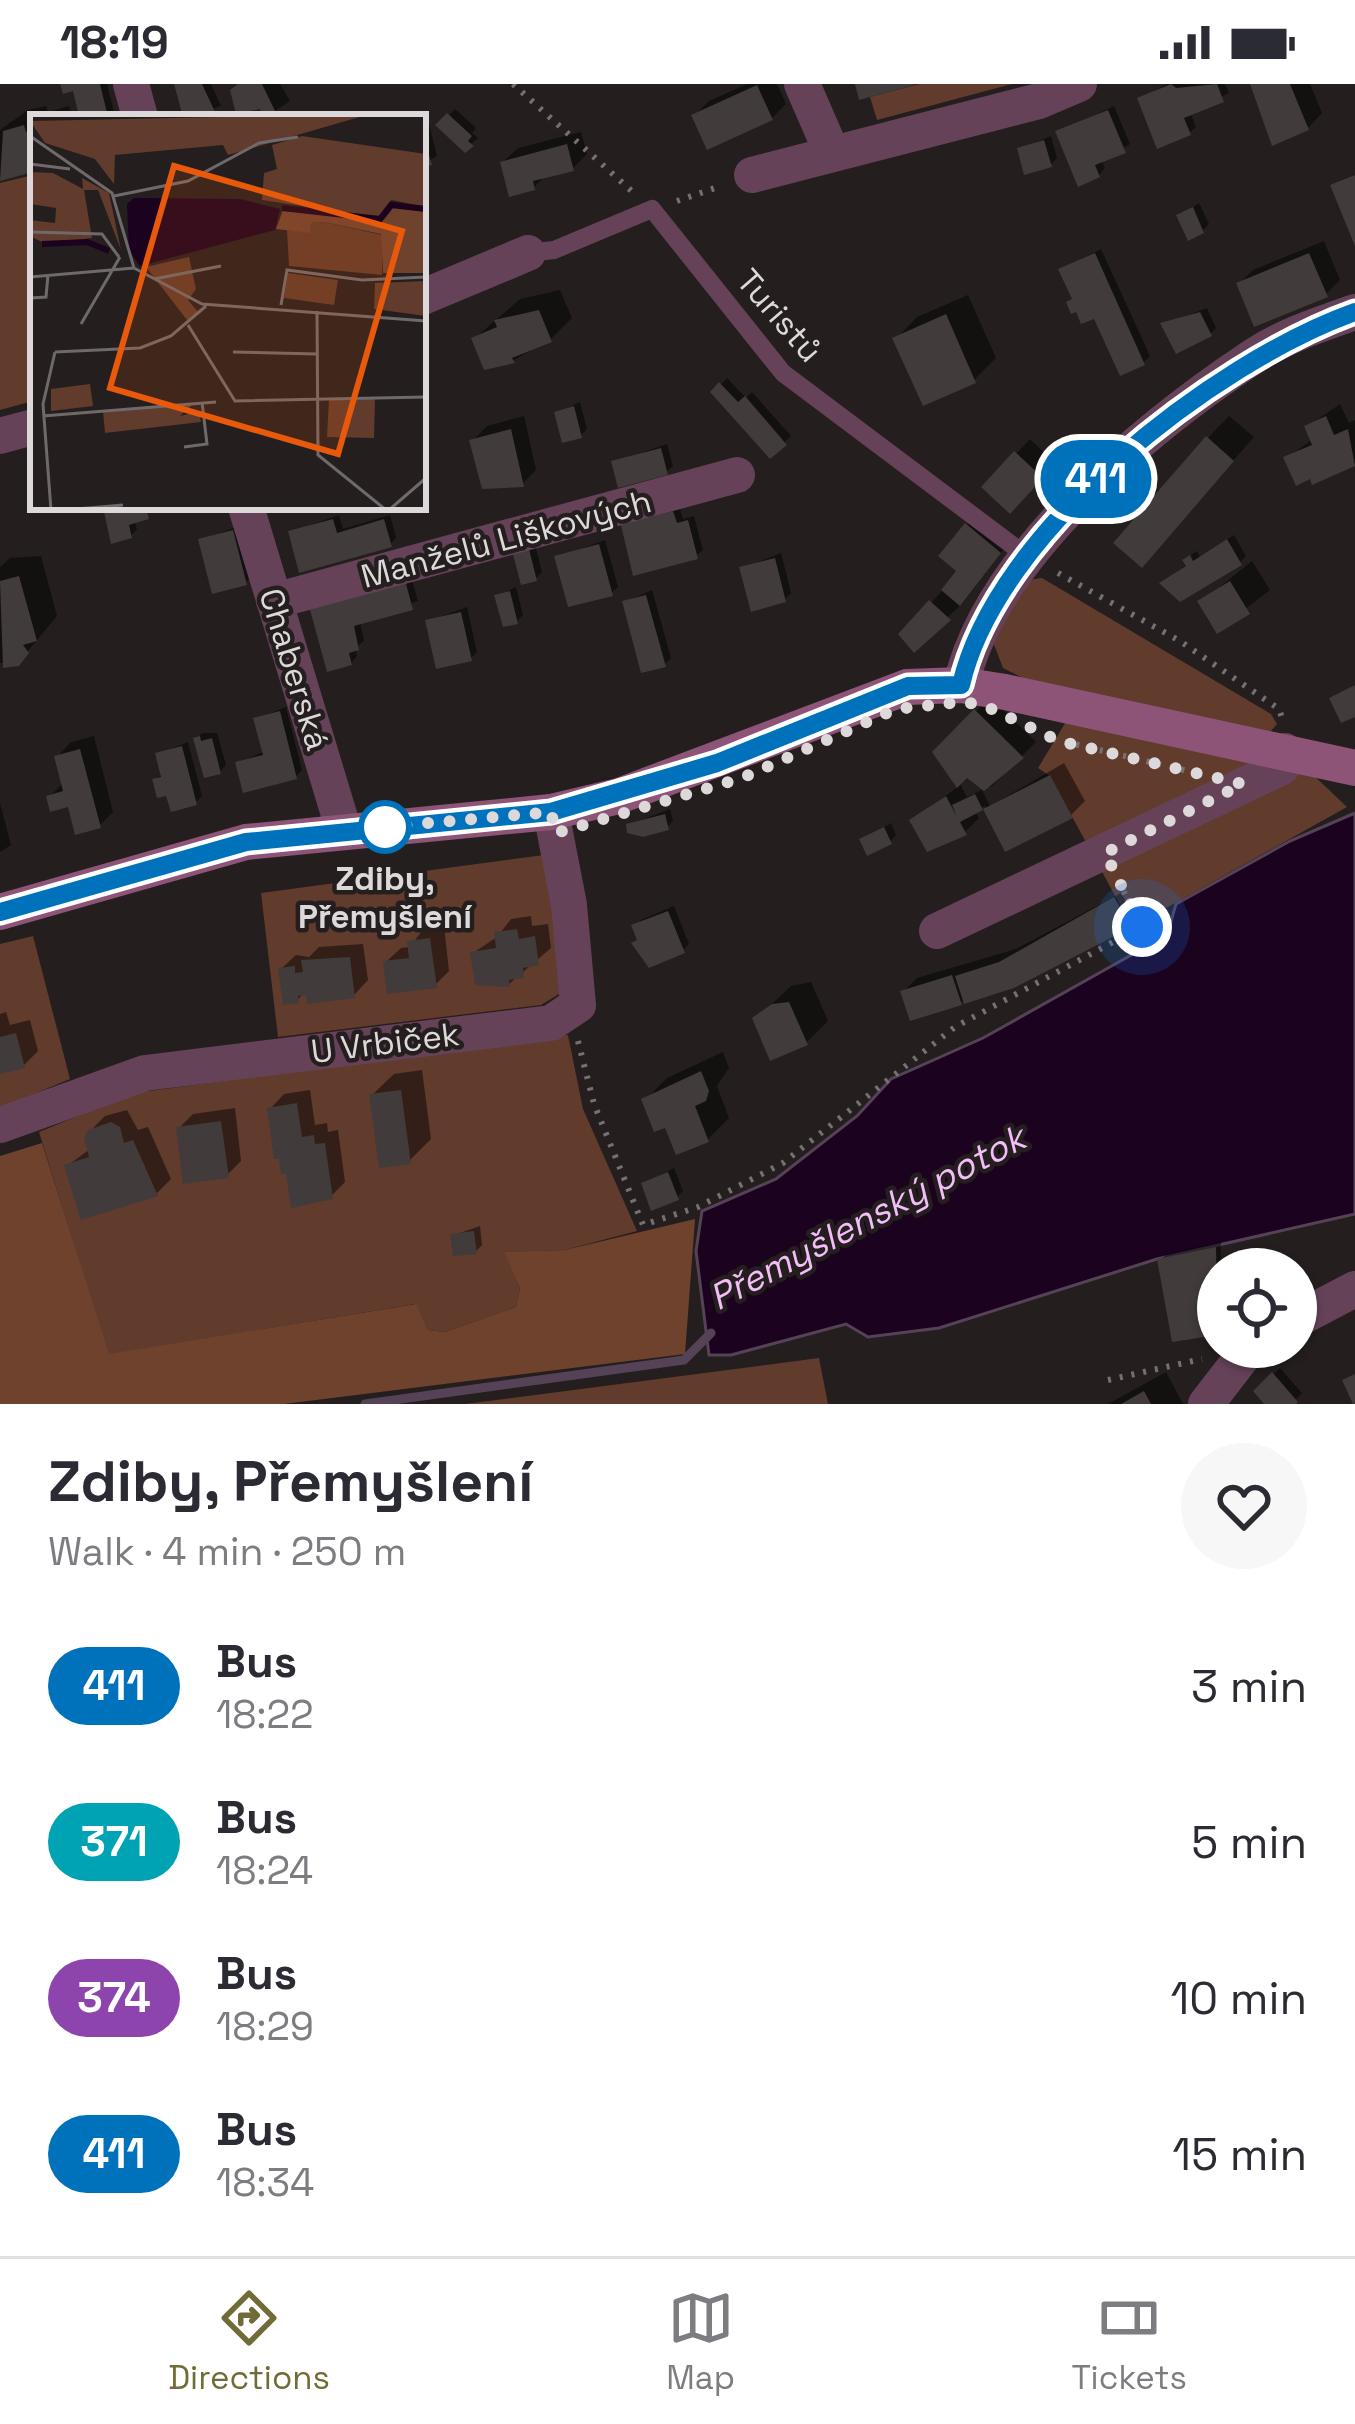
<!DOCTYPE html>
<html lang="en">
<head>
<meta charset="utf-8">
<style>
	:root { --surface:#fff; --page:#f7f7f7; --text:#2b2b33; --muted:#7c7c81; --line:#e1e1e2; --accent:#716c37 }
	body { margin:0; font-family:"Space Grotesk",sans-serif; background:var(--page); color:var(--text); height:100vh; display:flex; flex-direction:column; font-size:45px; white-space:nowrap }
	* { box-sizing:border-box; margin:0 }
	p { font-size:39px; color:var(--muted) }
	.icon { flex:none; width:66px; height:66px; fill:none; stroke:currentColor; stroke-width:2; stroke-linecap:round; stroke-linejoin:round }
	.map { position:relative; height:1320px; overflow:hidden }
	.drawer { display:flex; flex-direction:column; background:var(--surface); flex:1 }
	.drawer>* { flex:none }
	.badge { padding:0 24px; border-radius:39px; font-size:42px; line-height:78px }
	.tools { position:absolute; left:1197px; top:1164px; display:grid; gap:24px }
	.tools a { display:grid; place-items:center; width:120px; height:120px; border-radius:50%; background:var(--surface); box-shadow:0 3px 9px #0004; font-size:60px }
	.you { position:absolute; width:60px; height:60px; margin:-30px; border:9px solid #fff; border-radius:50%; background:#1a73e8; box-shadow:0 0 0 18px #1a73e833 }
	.map>.badge { position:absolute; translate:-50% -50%; box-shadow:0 0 0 6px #fff }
	.round { display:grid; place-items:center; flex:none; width:126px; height:126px; border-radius:63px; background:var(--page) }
	.overview { display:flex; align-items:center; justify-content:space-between; height:204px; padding:0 48px }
	h1 { font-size:57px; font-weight:700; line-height:90px }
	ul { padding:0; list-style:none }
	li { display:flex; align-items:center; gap:36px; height:156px; padding:0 48px }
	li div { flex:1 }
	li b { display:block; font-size:45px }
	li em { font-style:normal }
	li .badge { min-width:132px; font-weight:700; text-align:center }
	.status { display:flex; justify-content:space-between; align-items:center; height:84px; padding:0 60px; background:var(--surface); direction:ltr }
	.status svg { height:33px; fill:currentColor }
	.dock { display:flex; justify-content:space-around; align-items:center; height:168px; border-top:3px solid var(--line); background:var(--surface); font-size:33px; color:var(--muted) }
	.dock a { display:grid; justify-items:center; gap:6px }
	.dock .current { color:var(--accent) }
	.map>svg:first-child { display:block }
	.green { fill:#613b2b }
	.forest { fill:#6f422e }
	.water { fill:#1b021f; stroke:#554257; stroke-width:3 }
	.shadow { fill:#0007 }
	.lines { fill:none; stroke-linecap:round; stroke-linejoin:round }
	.stream { stroke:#554257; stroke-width:9 }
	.building { fill:#423b3b }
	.path { stroke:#757071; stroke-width:6; stroke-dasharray:3 9; stroke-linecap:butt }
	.lane { stroke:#664258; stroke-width:18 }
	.street { stroke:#664258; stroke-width:36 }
	.secondary { stroke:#8d5477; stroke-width:36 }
	.line-casing { stroke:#fff; stroke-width:27 }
	.line { stroke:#0072bc; stroke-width:18 }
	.walk { stroke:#ddd9da; stroke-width:12; stroke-dasharray:0 21.6 }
	.stop-dot { fill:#fff; stroke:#0072bc; stroke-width:6 }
	.labels { text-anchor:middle; stroke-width:9; stroke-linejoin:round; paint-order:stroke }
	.street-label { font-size:33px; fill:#ddd9da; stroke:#241e1f }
	.stop-label { font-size:33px; font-weight:bold; fill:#ddd9da; stroke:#241e1f }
	.water-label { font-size:36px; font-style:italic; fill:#f3bdfa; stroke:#241e1f }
	.inset-river { fill:none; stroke:#1b021f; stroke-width:6 }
	.inset-road { fill:none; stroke:#6e696a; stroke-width:3 }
	.view { fill:#e8590c; fill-opacity:0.15; stroke:#e8590c; stroke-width:6 }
	.inset-edge { fill:none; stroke:#ddd9da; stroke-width:6 }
</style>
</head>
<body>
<div class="status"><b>18:19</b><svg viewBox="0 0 49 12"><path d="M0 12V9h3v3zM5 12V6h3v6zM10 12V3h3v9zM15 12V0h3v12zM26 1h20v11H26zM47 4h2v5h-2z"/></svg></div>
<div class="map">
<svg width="1355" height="1320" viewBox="0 0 1355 1320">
	<rect width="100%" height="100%" fill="#241e1f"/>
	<path class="green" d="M919,0H1012L877,36L870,13Z
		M33,91V317L0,326V99Z
		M1042,494L1271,630L1277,640L1269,649L1347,723L1132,843L1050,692L1038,684L1067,636L1023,594L1003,584L993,558L1027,496Z
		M544,771L562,893L559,910L541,921L278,953L261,809Z
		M33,852L70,995L0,1024V860Z
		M568,951L583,1025L637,1147L565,1166L505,1168L520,1204L516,1223L445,1248L428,1246L415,1220L108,1271L39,1048L134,1009Z
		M819,1274L828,1320H465Z"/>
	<path class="forest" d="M42,1059L109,1270L416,1220L428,1246L445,1248L516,1223L520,1204L504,1168L565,1166L695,1135L685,1270L284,1320H0V1072Z"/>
	<path class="water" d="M1355,729V1130L1157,1175L939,1244L868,1253L846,1240L731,1271H709L696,1167L702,1127L776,1095L857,1032L891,995L983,954L1167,851L1176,820L1290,757Z"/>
	<path class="shadow" d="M63,0H107L114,28L79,33L76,3Z
		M177,0H211L221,22L186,33Z
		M241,0H280L290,17L266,33L262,21Z
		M747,0H777L786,20L772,34L695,31L709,17Z
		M1167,0H1225L1229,9L1190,28L1196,43L1189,49L1140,15Z
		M1253,0H1310L1322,29L1308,44Z
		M46,22L48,28L69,22L72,33H33V85L0,94V46L28,26Z
		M1114,22L1130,60L1102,78L1105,84L1099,91L1059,48Z
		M455,25L476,44L472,49L478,54L465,65L439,41Z
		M426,28L437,72L423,80V33H408Z
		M581,48L587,70L573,84L546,91L534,103L503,78L518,64Z
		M1051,52L1057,74L1051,80L1020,65Z
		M1199,119L1209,140L1203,146L1180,132Z
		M1324,157L1340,196L1326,210L1239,200L1253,186Z
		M1101,165L1150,272L1144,278L1074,213L1062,186Z
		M560,206L572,234L550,256L514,276L486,282L475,254L520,215Z
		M968,211L996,274L974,296L896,255L917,233Z
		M1207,224L1216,244L1210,250L1164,240Z
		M727,294L746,314L752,308L791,352L771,371L714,308Z
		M580,318L587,345L581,351L557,329Z
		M1340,320L1349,339L1355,336V379L1314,397L1287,374L1313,355L1307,343Z
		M524,332L536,386L522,400L505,404L473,356L487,342Z
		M1229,332L1254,353L1142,480L1208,354Z
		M1030,355L1055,379L1010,426L985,403Z
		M667,360L673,382L666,388L614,378Z
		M679,422L683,435L694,432L703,466L696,472L624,442Z
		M106,423H153L154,426L134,436L137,445L131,452Z
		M981,427L1013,453L962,520L914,564L931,519L960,487L967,441Z
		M339,431L343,445L390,431L396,454L390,460L291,448Z
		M239,442L252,492L246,498L201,456Z
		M1234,451L1246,472L1236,482L1163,498L1188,480L1192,470L1197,467L1200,473Z
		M605,456L618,503L611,509L558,473Z
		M535,461L542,488L536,494L517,471Z
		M781,469L791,509L785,515L743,484Z
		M41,472L57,532L18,579H0V483L10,474Z
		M1252,477L1270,506L1218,546L1201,518Z
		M411,492L418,517L360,537L364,557L355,564L357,572L351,579L312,523Z
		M516,503L523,531L517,537L498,512Z
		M652,506L671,574L665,580L625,518Z
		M467,523L477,568L470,575L428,537Z
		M990,613L1036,658L992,702L984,704L967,690L959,698L967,713L982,706L990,722L1064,679L1085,717L1071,731L1006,764L985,722L975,727L979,734L965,748L912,736L959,702L936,668Z
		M286,623L302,686L296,692L238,679L265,667L257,635Z
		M202,649H217L226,681L220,687L196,655Z
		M94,652L113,728L99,742L70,719L49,713L64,698L57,673L71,658Z
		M188,658L202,712L196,718L155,696L163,689L158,670Z
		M0,719L11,761L0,768Z
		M670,725L673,737L667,743L629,741Z
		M891,739L896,751L890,758L863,756Z
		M1121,809L1136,835L1130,841L1013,902L912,933L903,908L917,894L1016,865Z
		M674,822L689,860L683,866L640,854L635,842L641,836Z
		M531,832L532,842L548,840L551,864L509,900L473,869L497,853L511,835Z
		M444,842L449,887L435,901L386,878L401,864L410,863L424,844Z
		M363,860L368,896L354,911L308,905L297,916L281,885L296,871L309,873L319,863Z
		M811,898L828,937L806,959L756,935L791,902Z
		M6,928L10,941L30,936L38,967L24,981L0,987V930Z
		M723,968L729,984L717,1002L729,1034L707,1056L666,1040L645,1016L667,994Z
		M422,986L431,1055L409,1077L372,1011L394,990Z
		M310,1006L315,1041L327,1039L328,1048L338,1046L345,1098L331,1112L282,1072L270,1025L284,1010Z
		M235,1024L241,1077L227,1091L179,1044L193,1030Z
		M127,1026L138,1046L148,1043L171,1095L157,1109L67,1082L90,1065V1047L105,1032Z
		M674,1084L683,1107L677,1113L644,1100Z
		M480,1142L482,1161L476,1167L454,1151Z
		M1221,1158L1218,1248L1174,1255L1160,1176L1167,1170Z
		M1280,1284L1302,1309L1291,1320H1265L1257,1307Z
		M1166,1288L1183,1320H1108Z"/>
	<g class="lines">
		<path class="stream" d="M365,1320L684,1276L711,1249"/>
	</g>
	<path class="building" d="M60,0H100L108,33H74L78,28L73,7L63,10Z
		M174,0H202L216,30L183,33Z
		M238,0H262L278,33H262L260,25L236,30L230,6Z
		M855,0H914V1L859,16Z
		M1171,0L1176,4L1217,0L1224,18L1184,34L1191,51L1157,65L1137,14Z
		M1250,0H1290L1309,46L1272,62Z
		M757,1L773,36L707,66L691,31Z
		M1108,26L1126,69L1095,81L1100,93L1078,103L1055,47Z
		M447,29L472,52L468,57L474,62L465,69L435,41Z
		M24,41L26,48L33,46V88L0,97L3,47Z
		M423,52L432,81L423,83Z
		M1044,56L1052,83L1024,91L1017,64Z
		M567,60L574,87L533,97L535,106L509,113L500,78Z
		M1355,91V162L1330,101Z
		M1193,123L1204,149L1188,157L1176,131Z
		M1095,169L1145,281L1120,292L1094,235L1081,240L1076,228L1071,230L1066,218L1072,215L1058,185Z
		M1309,169L1328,213L1254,243L1236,199Z
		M539,226L552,258L512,274L515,279L484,286L471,254L497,243L494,236Z
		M1200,228L1212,252L1176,270L1160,239Z
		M946,230L976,299L923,322L892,254Z
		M719,298L738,318L745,312L787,361L770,375L710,308Z
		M574,322L582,354L562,359L554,328Z
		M1326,332L1334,351L1348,345L1355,382L1312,401L1310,395L1296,402L1283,373L1312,361L1304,342Z
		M511,345L524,403L482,405L469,356Z
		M1206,352L1234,377L1142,484L1113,459Z
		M661,364L668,391L618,404L611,377Z
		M1014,367L1043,394L1010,430L981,403Z
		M103,423H146L149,435L129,441L132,454L111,460Z
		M673,427L677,439L688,436L698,475L633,492L621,441Z
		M333,435L337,449L384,435L392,463L299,489L288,447Z
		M965,439L1001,469L960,522L941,506L956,487L938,472Z
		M233,446L247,501L212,510L198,455Z
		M1227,455L1242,481L1180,518L1159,499L1186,482L1182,476L1190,471L1193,477Z
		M599,460L613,512L568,523L554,472Z
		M529,465L537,497L521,501L513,470Z
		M775,474L786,518L751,528L739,483Z
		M19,492L37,557L23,561L29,569L19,582L3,584L0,497Z
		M405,496L413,526L354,542L359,566L349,569L352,581L327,588L309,522Z
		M1230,497L1250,530L1217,550L1197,517Z
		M510,507L518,540L503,543L494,511Z
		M646,511L666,583L641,589L622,517Z
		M929,516L951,536L914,569L898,550Z
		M461,528L472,577L436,585L425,536Z
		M1355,601V633L1341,639L1329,614Z
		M974,625L1024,674L984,707L967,694L957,704L932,668Z
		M280,627L297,695L243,709L235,678L263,671L253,634Z
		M200,652L201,657L212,654L221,690L204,694L193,654Z
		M182,662L197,721L171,728L166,712L157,714L152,695L161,693L155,669Z
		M80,665L101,744L75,751L68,723L50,728L46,712L63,707L54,672Z
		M1050,691L1073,734L1005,768L983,725Z
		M975,710L983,726L960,738L967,751L927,768L909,736L946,712L957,733L952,721Z
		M665,730L669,746L643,753L627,749L626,740Z
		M884,743L892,760L867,772L859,755Z
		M1114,813L1132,843L1014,904L964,920L955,892L999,878Z
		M668,827L685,869L649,884L631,859L637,856L631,841Z
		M517,845L519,855L535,852L539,881L523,884L524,894L509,896L510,903L475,901L470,868L496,864L494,848Z
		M430,854L437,904L387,910L383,877L409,874L407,857Z
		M350,873L355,914L307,920L306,911L298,912L299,919L283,921L278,884L295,882V889L303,888L301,876Z
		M952,891L962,921L910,937L900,907Z
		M789,918L808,961L770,977L752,934L772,920Z
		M16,949L25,984L0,990V953Z
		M701,987L709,1007L706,1017L695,1022L709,1058L676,1071L665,1044L654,1048L641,1015Z
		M401,1006L411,1080L379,1084L369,1010Z
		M297,1019L302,1053L314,1051L315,1060L325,1059L333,1115L291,1124L286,1090H281L279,1075H274L267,1024Z
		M221,1037L229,1094L183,1100L176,1043Z
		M111,1038L120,1043L124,1059L133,1056L158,1112L81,1136L64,1081L89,1073L84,1054L88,1046Z
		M668,1088L679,1116L651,1127L641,1099Z
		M474,1147L477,1170L453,1172L450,1150Z
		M1216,1163L1218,1251L1172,1258L1157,1175Z
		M1272,1288L1298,1318L1296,1320H1264L1253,1307Z
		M1355,1290V1320H1353L1342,1296Z
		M1144,1307L1151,1320H1121Z"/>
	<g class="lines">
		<path class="path" d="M513,0L635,110
			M677,117L721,102
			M1058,489L1180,557L1279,625L1282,634
			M1053,655L1192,688
			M578,957L594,1020L643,1141L698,1123L783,1079L955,943L1141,843L1118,796
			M1108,1296L1202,1275"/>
		<path class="lane" d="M528,169L554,166L652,125L783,289L1028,473"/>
		<path class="street" d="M131,0L140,33
			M802,0L832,69
			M752,91L1039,17L1079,0
			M423,213L528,169
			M0,352L33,343
			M246,423L344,747
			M274,517L737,391
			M961,601C990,472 1148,342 1254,272C1284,252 1321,240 1355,228
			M937,847L1282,683L1285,667
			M0,1041L145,989L551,939L578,921L569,821L551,728
			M1296,1236L1355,1205
			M1206,1320L1250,1263"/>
		<path class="secondary" d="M0,828L246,758L551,728L619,712L907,603L961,601L1005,608L1355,684"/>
	</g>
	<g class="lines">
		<defs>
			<path id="line" d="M0,828L246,758L551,728L717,679L908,602L961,601C996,447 1213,279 1355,228"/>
		</defs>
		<use href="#line" class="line-casing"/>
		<use href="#line" class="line"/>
		<path class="walk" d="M385,743L551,728L556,749L742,694L896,625L962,618L983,621L1059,657L1243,700L1105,769L1142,843"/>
	</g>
	<circle class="stop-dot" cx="385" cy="743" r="24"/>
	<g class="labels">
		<g class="street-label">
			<text transform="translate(780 231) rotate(49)" y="12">Turistů</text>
			<text transform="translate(506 454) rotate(-15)" y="12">Manželů Liškových</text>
			<text transform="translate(295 585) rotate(73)" y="12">Chaberská</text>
			<text transform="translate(385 958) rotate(-7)" y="12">U Vrbiček</text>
		</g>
		<g class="stop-label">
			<text x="385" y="806">Zdiby,<tspan x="385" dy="38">Přemyšlení</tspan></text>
		</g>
		<g class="water-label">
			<text transform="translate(867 1133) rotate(-28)" y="13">Přemyšlenský potok</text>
		</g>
	</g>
	<g transform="translate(30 30)">
		<rect width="396" height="396" fill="#241e1f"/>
		<path d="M340,0L198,41L193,31L85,41L84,70L65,45L15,29L0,7ZM272,22L396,40V93L361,86L352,104L232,86L234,59L247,55L242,31ZM0,58L23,59L53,75L52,64L79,79L91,136L68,76H54L62,124L16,130L0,122V106L25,109L26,94L0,90ZM294,108L352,121V161L259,152L257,116L279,118L281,109ZM159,143L166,175L158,186L168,198L157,206L116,153ZM258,159L308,166L304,191L254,184ZM396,167V202L344,195L345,169ZM60,270L63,292L21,297V275ZM299,285H345L344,324L297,323ZM162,291L150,302L169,297L171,308L75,319L73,297Z" fill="#613b2b"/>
		<path d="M254,93L352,108L364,93L396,94V159H353L351,120L294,108L281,109L280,119L246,115Z" fill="#6f422e"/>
		<path d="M104,84L210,85L250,95L245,116L110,152L99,136L97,90Z" fill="#1b021f"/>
		<path class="inset-river" d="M252,94L350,105L361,91L396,95M12,130L57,128L79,137"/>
		<path class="inset-road" d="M0,22L82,79L104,154L172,190L396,207M0,50L40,55M84,82L158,67L229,29L268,23M0,118L72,120L89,143M0,163L104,154M124,165L191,152M0,184L16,183L18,161M251,191L257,156L332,166L396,163M287,197L288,341L356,396M51,210L90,143M158,211L205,287L396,283M25,238L110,234L141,222L176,192M203,238L287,240M13,302L186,288M154,333L177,330L172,288M21,396L13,290L25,238M35,396L93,391M359,396L396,364"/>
		<path class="view" d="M144,52L372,117L308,340L80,274Z"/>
		<rect width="396" height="396" class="inset-edge"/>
	</g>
</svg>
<div class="tools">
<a><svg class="icon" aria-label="locate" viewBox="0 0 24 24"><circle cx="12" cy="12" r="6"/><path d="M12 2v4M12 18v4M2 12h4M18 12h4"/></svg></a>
</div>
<div class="you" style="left:1142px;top:843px"></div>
<b class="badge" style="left:1096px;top:395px;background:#0072bc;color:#fff">411</b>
</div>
<section class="drawer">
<div class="overview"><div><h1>Zdiby, Přemyšlení</h1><p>Walk · 4 min · 250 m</p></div><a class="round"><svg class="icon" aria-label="heart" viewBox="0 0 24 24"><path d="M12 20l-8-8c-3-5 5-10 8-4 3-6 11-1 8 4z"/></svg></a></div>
<ul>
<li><span class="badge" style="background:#0072bc;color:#fff">411</span><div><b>Bus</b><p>18:22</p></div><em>3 min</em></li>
<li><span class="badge" style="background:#00a3b4;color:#fff">371</span><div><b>Bus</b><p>18:24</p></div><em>5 min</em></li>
<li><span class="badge" style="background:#8e44ad;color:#fff">374</span><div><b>Bus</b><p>18:29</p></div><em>10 min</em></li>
<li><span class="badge" style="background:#0072bc;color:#fff">411</span><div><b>Bus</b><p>18:34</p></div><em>15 min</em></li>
</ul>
</section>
<nav class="dock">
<a class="current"><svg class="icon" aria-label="directions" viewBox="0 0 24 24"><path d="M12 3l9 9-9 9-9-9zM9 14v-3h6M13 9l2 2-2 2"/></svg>Directions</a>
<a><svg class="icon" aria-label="map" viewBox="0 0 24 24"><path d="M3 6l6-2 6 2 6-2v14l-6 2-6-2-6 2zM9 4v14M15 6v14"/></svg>Map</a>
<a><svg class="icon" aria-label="tickets" viewBox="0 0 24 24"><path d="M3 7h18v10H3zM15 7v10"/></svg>Tickets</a>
</nav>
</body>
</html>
